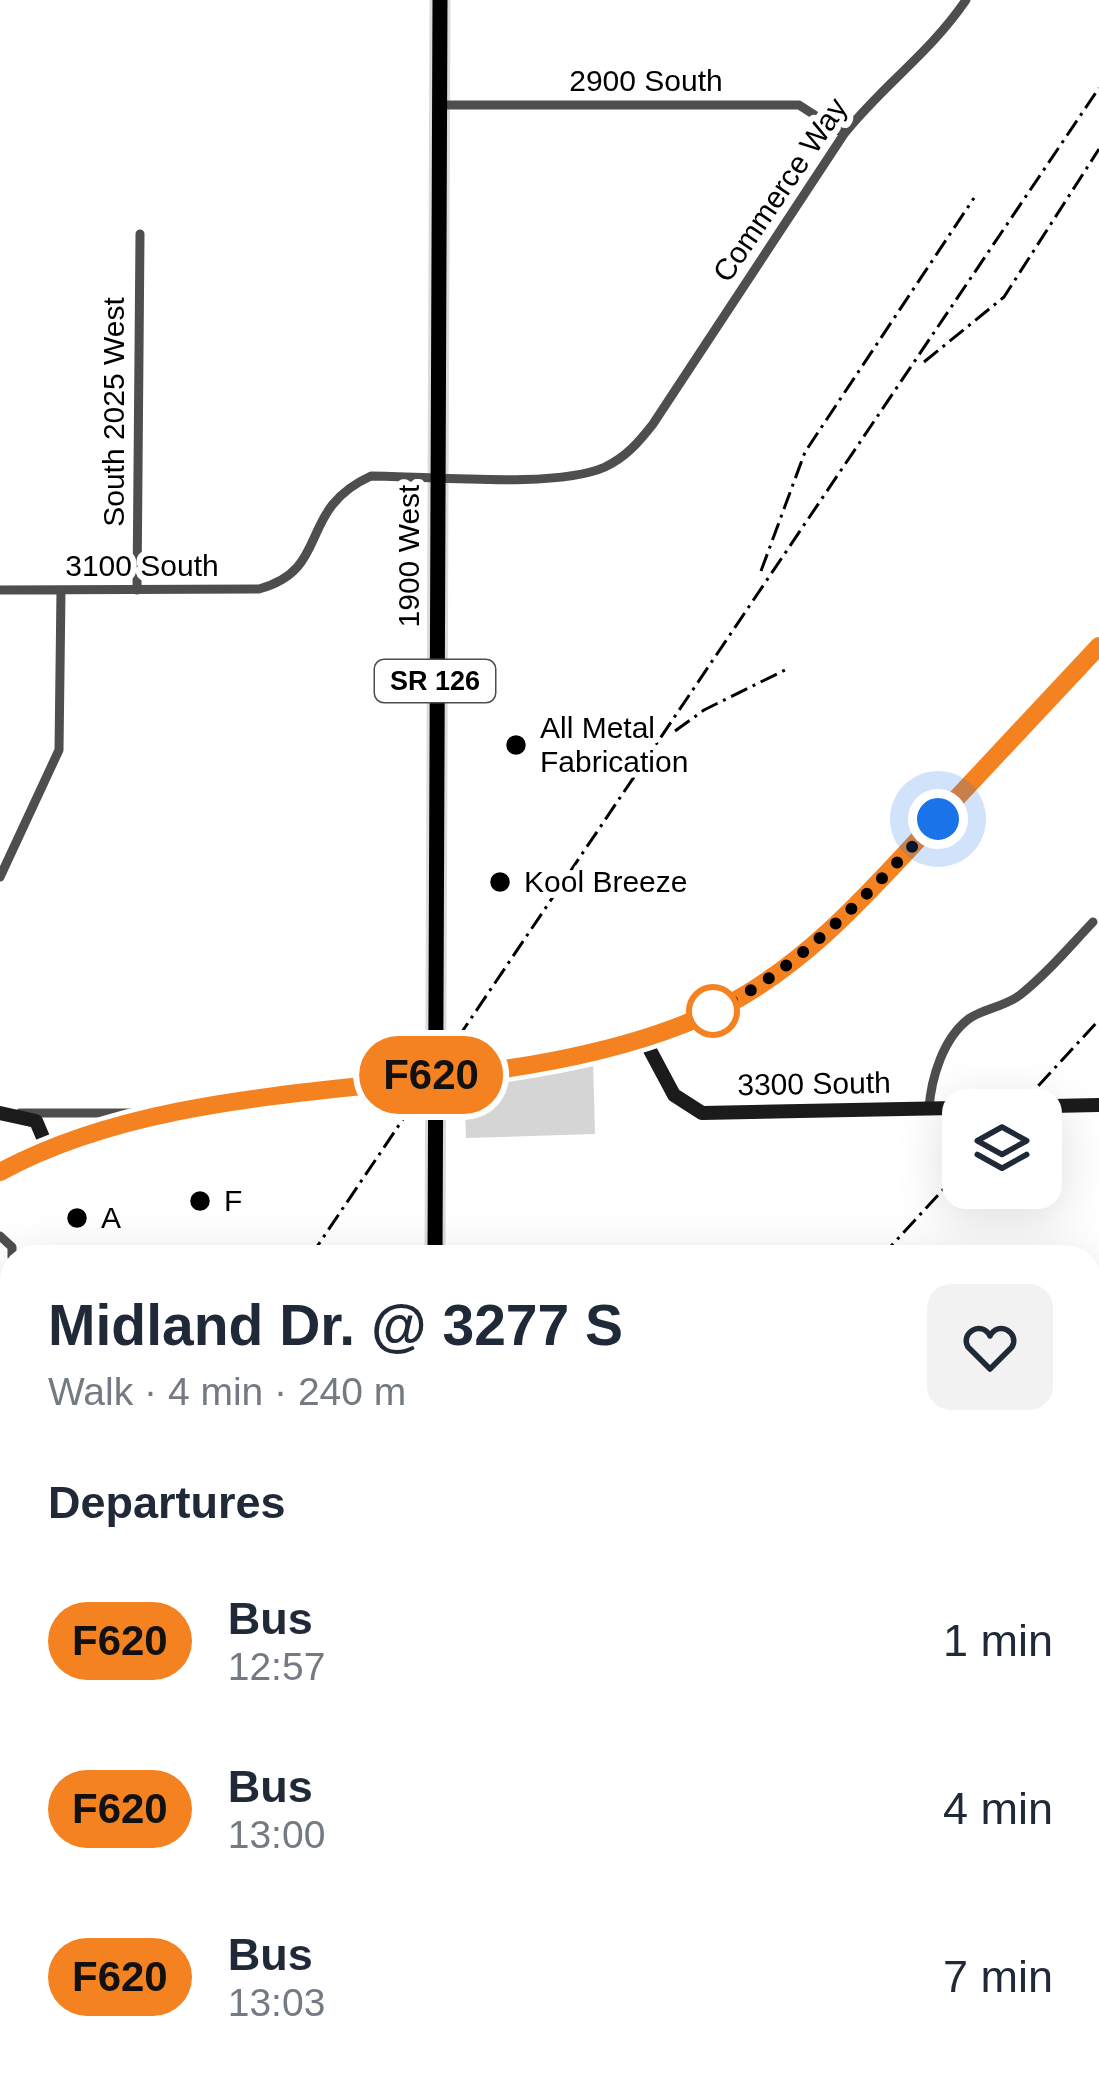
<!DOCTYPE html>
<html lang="en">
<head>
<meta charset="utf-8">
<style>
	:root { --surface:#fff; --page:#f2f2f3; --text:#1f2937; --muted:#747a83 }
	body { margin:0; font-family:Helvetica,sans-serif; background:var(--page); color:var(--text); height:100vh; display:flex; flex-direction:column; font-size:45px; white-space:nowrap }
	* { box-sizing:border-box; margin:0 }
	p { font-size:39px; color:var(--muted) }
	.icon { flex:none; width:66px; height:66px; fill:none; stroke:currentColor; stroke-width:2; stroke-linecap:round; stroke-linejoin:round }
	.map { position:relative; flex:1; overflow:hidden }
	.sheet { position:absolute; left:0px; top:1245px; width:1101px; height:843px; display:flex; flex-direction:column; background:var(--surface); border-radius:36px 36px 0 0; box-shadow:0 12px 48px #0002 }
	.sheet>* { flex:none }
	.badge { padding:0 24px; border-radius:39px; font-size:42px; line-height:78px }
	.controls { position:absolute; left:942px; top:1089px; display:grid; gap:24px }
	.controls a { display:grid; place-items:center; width:120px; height:120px; border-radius:24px; background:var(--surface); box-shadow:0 12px 48px #0002; font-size:60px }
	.you { position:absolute; width:60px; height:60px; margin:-30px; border:9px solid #fff; border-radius:50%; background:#1a73e8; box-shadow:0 0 0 18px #1a73e833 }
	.map>.badge { position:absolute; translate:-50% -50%; box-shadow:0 0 0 6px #fff }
	h2 { padding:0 48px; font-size:45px; line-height:108px }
	.round { display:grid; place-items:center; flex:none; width:126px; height:126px; border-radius:24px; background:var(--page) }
	.headline { display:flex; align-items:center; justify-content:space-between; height:204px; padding:0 48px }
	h1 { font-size:57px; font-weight:800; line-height:90px }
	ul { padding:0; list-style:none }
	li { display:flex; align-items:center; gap:36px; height:168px; padding:0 48px }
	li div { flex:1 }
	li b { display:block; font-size:45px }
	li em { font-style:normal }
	li .badge { min-width:132px; font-weight:700; text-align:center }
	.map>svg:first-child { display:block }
	.green { fill:#d5d5d5 }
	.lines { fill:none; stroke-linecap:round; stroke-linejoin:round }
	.primary-casing { stroke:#dbdbdb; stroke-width:21 }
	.street { stroke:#4e4e4e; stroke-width:9 }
	.secondary { stroke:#1b1b1b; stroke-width:14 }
	.primary { stroke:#000; stroke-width:15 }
	.rail { stroke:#000; stroke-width:3; stroke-dasharray:18 6 3 6; stroke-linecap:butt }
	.line-casing { stroke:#fff; stroke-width:27 }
	.line { stroke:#f58220; stroke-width:18 }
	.walk { stroke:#000; stroke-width:12; stroke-dasharray:0 21.6 }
	.poi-dot { fill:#000; stroke:#fff; stroke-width:4.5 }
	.stop-dot { fill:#fff; stroke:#f58220; stroke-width:6 }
	.labels { text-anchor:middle; stroke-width:12; stroke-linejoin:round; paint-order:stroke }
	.shield { fill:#fff; stroke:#4c4c4c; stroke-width:3 }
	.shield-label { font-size:27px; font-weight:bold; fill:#000 }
	.street-label { font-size:30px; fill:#000; stroke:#fff }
	.poi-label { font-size:30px; fill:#000; stroke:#fff; text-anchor:start }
</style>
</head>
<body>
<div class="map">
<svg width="1099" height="2086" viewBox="0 0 1099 2086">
	<rect width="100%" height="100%" fill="#fff"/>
	<path class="green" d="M593,1058L595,1134L466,1138L464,1085Z"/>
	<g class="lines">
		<defs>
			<path id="primary" d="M435,1257L440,0
				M1089,1706L1099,1702
				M1089,1729L1099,1725
				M343,2086L389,2076
				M431,2086L432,2076
				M531,2086L541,2076"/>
		</defs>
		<use href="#primary" class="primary-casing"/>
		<path class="street" d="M439,105H799L844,134
			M0,590L259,589C332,569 296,510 371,476C429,476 556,489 605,467C626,457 639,442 653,424L844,134C884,84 929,54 966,0
			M137,590L140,234
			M0,877L59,750L61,590
			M929,1109C931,1079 943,1037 970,1018C985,1008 1004,1007 1020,995C1047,974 1070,946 1093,922
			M20,1113H153
			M0,1236L12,1247V1257
			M0,1329L12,1340
			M0,1384L12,1364
			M0,1486L12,1496
			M0,1562L12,1561"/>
		<path class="secondary" d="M643,1037L674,1095L702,1113L1099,1105
			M0,1113L36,1121L47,1147
			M0,1172C163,1085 393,1091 574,1052C624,1041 674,1030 721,1008C805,966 869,893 932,825C988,765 1043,706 1099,646"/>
		<use href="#primary" class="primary"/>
		<path class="rail" d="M924,362L1004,297L1099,149
			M761,571L805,452L974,198
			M675,731L704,710L785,670
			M1016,1110L1099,1020
			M310,1257L1099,88
			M881,1257L963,1168
			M0,1717L12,1700
			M132,2086L142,2076"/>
	</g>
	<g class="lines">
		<defs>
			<path id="line" d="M0,1172C213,1057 506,1113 721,1008C808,964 873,888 938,818C992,761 1045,703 1099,646"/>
		</defs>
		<use href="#line" class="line-casing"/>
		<use href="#line" class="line"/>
		<path class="walk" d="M713,1011C796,972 871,891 938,819"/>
	</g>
	<g class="poi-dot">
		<circle cx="516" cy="745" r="12"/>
		<circle cx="500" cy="882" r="12"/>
		<circle cx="200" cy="1201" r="12"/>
		<circle cx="77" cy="1218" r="12"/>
	</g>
	<circle class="stop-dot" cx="713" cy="1011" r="24"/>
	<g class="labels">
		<rect class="shield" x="375" y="660" width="120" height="42" rx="9"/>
		<g class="shield-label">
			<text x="435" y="690">SR 126</text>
		</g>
		<g class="street-label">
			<text x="646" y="91">2900 South</text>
			<text transform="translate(780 190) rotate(-56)" y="10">Commerce Way</text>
			<text transform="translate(114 412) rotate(-90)" y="10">South 2025 West</text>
			<text transform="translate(409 556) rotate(-90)" y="10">1900 West</text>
			<text x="142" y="576">3100 South</text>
			<text transform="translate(814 1084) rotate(-1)" y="10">3300 South</text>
		</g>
		<g class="poi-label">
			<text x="540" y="738">All Metal<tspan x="540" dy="34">Fabrication</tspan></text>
			<text x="524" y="892">Kool Breeze</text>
			<text x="224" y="1211">F</text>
			<text x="101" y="1228">A</text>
		</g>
	</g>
</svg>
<div class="controls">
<a><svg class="icon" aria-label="layers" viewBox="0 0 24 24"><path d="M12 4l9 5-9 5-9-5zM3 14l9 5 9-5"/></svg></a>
</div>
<div class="you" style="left:938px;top:819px"></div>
<b class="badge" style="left:431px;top:1075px;background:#f58220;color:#111">F620</b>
<section class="sheet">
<div class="headline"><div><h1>Midland Dr. @ 3277 S</h1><p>Walk · 4 min · 240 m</p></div><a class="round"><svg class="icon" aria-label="heart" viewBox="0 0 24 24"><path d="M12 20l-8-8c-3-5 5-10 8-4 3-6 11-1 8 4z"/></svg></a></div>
<h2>Departures</h2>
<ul>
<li><span class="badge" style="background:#f58220;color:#111">F620</span><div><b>Bus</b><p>12:57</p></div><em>1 min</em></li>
<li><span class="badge" style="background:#f58220;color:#111">F620</span><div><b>Bus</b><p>13:00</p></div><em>4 min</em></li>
<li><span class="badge" style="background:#f58220;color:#111">F620</span><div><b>Bus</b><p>13:03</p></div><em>7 min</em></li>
</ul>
</section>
</div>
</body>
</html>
